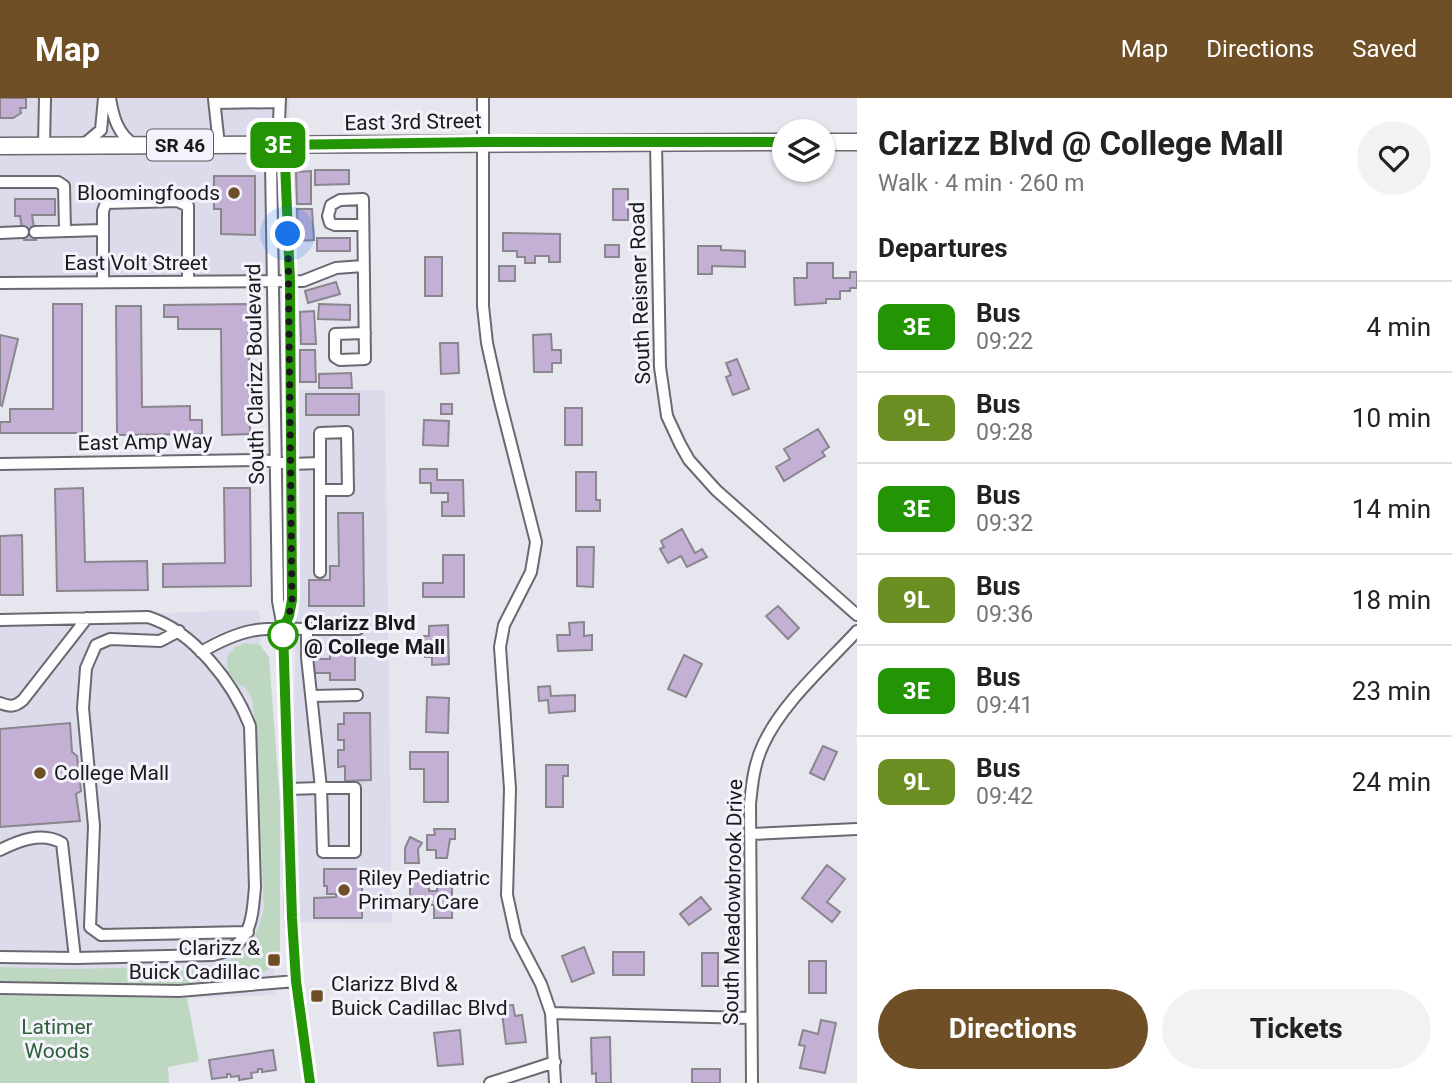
<!DOCTYPE html>
<html lang="en">
<head>
<meta charset="utf-8">
<style>
	:root { --surface:#fff; --page:#f2f2f2; --text:#222; --muted:#767676; --line:#e0e0e0; --accent:#6f4f25 }
	body { margin:0; font-family:Roboto,sans-serif; background:var(--page); color:var(--text); height:100vh; display:flex; flex-direction:column; font-size:26px; white-space:nowrap }
	* { box-sizing:border-box; margin:0 }
	p { font-size:23px; color:var(--muted) }
	.icon { flex:none; width:38px; height:38px; fill:none; stroke:currentColor; stroke-width:2; stroke-linecap:round; stroke-linejoin:round }
	.map { position:relative; flex:1; overflow:hidden }
	.side { display:flex; flex-direction:column; background:var(--surface); width:595px }
	.side>* { flex:none }
	.badge { padding:0 14px; border-radius:10px; font-size:24px; line-height:46px }
	.buttons { position:absolute; left:772px; top:21px; display:grid; gap:14px }
	.buttons a { display:grid; place-items:center; width:63px; height:63px; border-radius:50%; background:var(--surface); box-shadow:0 2px 5px #0004; font-size:35px }
	.you { position:absolute; width:35px; height:35px; margin:-18px; border:5px solid #fff; border-radius:50%; background:#1a73e8; box-shadow:0 0 0 10px #1a73e833 }
	.map>.badge { position:absolute; translate:-50% -50%; box-shadow:0 0 0 4px #fff }
	h2 { padding:0 21px; font-size:26px; line-height:63px }
	.round { display:grid; place-items:center; flex:none; width:74px; height:74px; border-radius:37px; background:var(--page) }
	.head { display:flex; align-items:center; justify-content:space-between; height:119px; padding:0 21px }
	h1 { font-size:33px; font-weight:700; line-height:52px }
	.action { display:flex; gap:14px; margin-top:auto; padding:14px 21px }
	.action a { flex:1; height:80px; border-radius:42px; background:var(--accent); color:#fff; font-size:28px; font-weight:700; line-height:80px; text-align:center }
	.action a+a { background:var(--page); color:var(--text) }
	ul { padding:0; list-style:none }
	li { display:flex; align-items:center; gap:21px; height:91px; padding:0 21px; border-top:2px solid var(--line) }
	li div { flex:1 }
	li b { display:block; font-size:26px }
	li em { font-style:normal }
	li .badge { min-width:77px; font-weight:700; text-align:center }
	header { display:flex; align-items:center; gap:42px; box-sizing:border-box; height:98px; padding:0 35px; background:var(--accent); color:#fff }
	header strong { font-size:33px }
	nav { display:flex; gap:38px; margin-inline-start:auto; font-size:24px }
	main { display:flex; flex:1; min-height:0 }
	.map>svg:first-child { display:block }
	.built { fill:#dcdbeb }
	.green { fill:#bdd7c1 }
	.building { fill:#c4afd5; stroke:#8a868d; stroke-width:2 }
	.lines { fill:none; stroke-linecap:round; stroke-linejoin:round }
	.minor-casing { stroke:#6a6971; stroke-width:14 }
	.highway-casing { stroke:#6a6971; stroke-width:19 }
	.minor { stroke:#fff; stroke-width:10 }
	.highway { stroke:#fff; stroke-width:16 }
	.line-casing { stroke:#fff; stroke-width:16 }
	.line { stroke:#239504; stroke-width:10 }
	.walk { stroke:#1a1a1d; stroke-width:7; stroke-dasharray:0 12.6 }
	.poi-dot { fill:#6f4f25; stroke:#f4f3fc; stroke-width:2.5 }
	.stop-dot { fill:#fff; stroke:#239504; stroke-width:3.5 }
	.labels { text-anchor:middle; stroke-width:6; stroke-linejoin:round; paint-order:stroke }
	.shield { fill:#f4f3fc; stroke:#5b5b60; stroke-width:2 }
	.shield-label { font-size:19px; font-weight:bold; fill:#1a1a1d }
	.street-label { font-size:21px; fill:#1a1a1d; stroke:#f4f3fc }
	.poi-label { font-size:21px; fill:#1a1a1d; stroke:#f4f3fc; text-anchor:start }
	.stop-label { font-size:21px; font-weight:bold; fill:#1a1a1d; stroke:#f4f3fc; text-anchor:start }
	.park-label { font-size:21px; fill:#2d6138; stroke:#f4f3fc }
</style>
</head>
<body>
<header>
<strong>Map</strong>
<nav><a>Map</a><a>Directions</a><a>Saved</a></nav>
</header>
<main>
<div class="map">
<svg width="857" height="985" viewBox="0 0 857 985">
	<rect width="100%" height="100%" fill="#e6e6ee"/>
	<path class="built" d="M0,0H290L277,188L0,191Z
		M294,292H385L392,825L300,824L292,686L296,526Z
		M259,512L275,897L187,900L0,897V520Z"/>
	<path class="green" d="M246,545L260,547L269,559L280,705V859L273,868L264,874L181,886L0,885V869L70,871L212,868C244,860 258,842 264,809L256,631L252,601L246,590L238,586L228,575L227,559L235,549Z
		M0,897L187,900L199,963L168,969L169,985H0Z"/>
	<path class="building" d="M0,0H26V10H20L21,15L13,20H0Z
		M315,72H349V86L315,87Z
		M311,73V106H297L296,74Z
		M214,78H255V137L221,136V111H214Z
		M613,91H628V122H613Z
		M15,101H55V117H32L36,142H24L20,118H15Z
		M297,111H312L314,142L298,143Z
		M503,135L560,136V164H549V158H535V165H525V159H517V153H503Z
		M317,140H350V153H317Z
		M605,147H619V159H605Z
		M698,148H721V152L745,153V169L712,168V176H698Z
		M425,159H442V198H425Z
		M807,165H833V180H850V174H857V190H850V193H840V201H826V205L795,207L794,180H807Z
		M499,168H515V183H499Z
		M336,184L340,196L308,205L305,193Z
		M53,206H82V335H0V324H10V311H53Z
		M248,206L250,336L222,337L221,231H178V219H164V207Z
		M319,206L350,207V222L318,221Z
		M116,208H141L142,309L190,308V322H202V336L117,337Z
		M314,213L316,246H301L300,214Z
		M551,236L552,252H561V265H552V274H534L533,237Z
		M0,237L18,241L2,308L0,307Z
		M440,245H458L459,275L441,276Z
		M300,252H315L316,284H300Z
		M737,261L749,291L733,297L726,279L731,277L726,265Z
		M351,275L352,290H319V276Z
		M306,296H359V317H306Z
		M441,306H452V316H441Z
		M565,310H582V347H565Z
		M424,322L449,323L448,348L423,347Z
		M818,331L829,349L822,354L825,358L784,383L776,369L790,361L784,351Z
		M420,371H437V382H463L464,418H442V404H448V395H431V385H420Z
		M576,374H596V402H600V413H576Z
		M83,390L85,464L147,463L148,492L57,493L55,391Z
		M224,390H250L251,488L163,489V466L225,465Z
		M338,415H363L364,508H309V482H330V468H339Z
		M682,431L695,455L702,451L707,459L687,469L681,458L668,465L660,451L664,449L661,443Z
		M22,437L23,497H0V438Z
		M577,449H594L593,489L577,488Z
		M443,457H464V499H423V485H443Z
		M778,508L799,530L788,541L766,518Z
		M584,524V538L592,537V552L558,553L557,537H570L569,525Z
		M448,527L449,566L432,567V559H425L424,538H429V528Z
		M340,550H348V554H355V582H330V575H313L312,561H330V554H340Z
		M684,557L702,566L686,599L668,591Z
		M550,588L551,598L575,597V613L549,615L548,602L539,603L538,589Z
		M427,599L449,600L448,635L426,634Z
		M344,615H370L371,682L345,683V668L338,669V652H344V642H338V626H344Z
		M70,625L72,654L77,658L81,693L76,696L80,723L0,729V631Z
		M823,648L837,654L824,682L810,675Z
		M410,654H448V704H424V671H410Z
		M546,667H568V678H563V709H546Z
		M434,731H455V741H450L447,760H436V752H427V737H435Z
		M410,739L422,745L418,751L419,765H405V750Z
		M827,767L845,781L827,804L840,814L832,824L802,800Z
		M324,771H362V820H314V800L336,799V796H327V788H324Z
		M410,782L429,783V793H437V783H452V820H434V807H410Z
		M701,799L711,811L689,827L680,816Z
		M584,849L594,875L572,884L562,858Z
		M613,854H644V877H613Z
		M702,855H718V888H702Z
		M809,863H826V895H809Z
		M513,907L515,918L522,917L526,944L506,946L501,908Z
		M821,922L836,925L825,975L800,970L805,948L799,947L803,932L818,936Z
		M460,932L463,966L438,968L434,935Z
		M610,939L611,985H596V975L592,976L591,940Z
		M273,952L276,972L262,974V971H258V974L251,975L252,980L239,982V978L231,979L230,976H227V979L212,981L209,962Z
		M692,971H720V985H692Z"/>
	<g class="lines">
		<defs>
			<path id="minor" d="M110,0C113,19 118,37 135,47
				M280,0L278,47L271,65L278,503L283,530L291,820L296,883L310,985
				M483,0V208L487,245L499,299L536,444L531,474L504,527L500,549L510,691L507,797L516,838L541,886L551,915L555,985
				M214,1L219,47
				M215,5L279,4
				M656,44L660,269L667,318L680,346L689,362L716,392L857,517
				M44,47L45,0
				M83,47L101,32L104,0
				M278,47L285,64L290,184L291,502L289,518L283,530
				M0,84H58L64,88L65,133
				M363,127H335L330,125L328,118L331,107L340,102L363,101L365,261L340,262L335,259V236L365,235
				M35,134L102,132
				M0,135L23,134
				M103,184V113L106,105L177,103L188,108V184
				M0,185L303,183L336,170L363,168
				M0,366L262,362L291,366L320,365V335L347,334L348,392H320V365
				M320,474V392
				M0,522L148,519C193,533 233,584 250,628L255,789C252,823 251,849 213,857L75,860L0,859
				M307,531H358
				M179,533L160,543L110,541L96,547L86,570L83,610L94,728L90,829L101,837L248,834
				M201,554C243,530 259,529 307,531V559L321,690L288,691
				M312,598L357,597
				M0,605C10,609 15,609 23,602L87,520
				M321,690H355V754H323Z
				M751,736L857,731
				M0,752C18,743 42,733 62,745L75,860
				M0,890L179,893L296,883
				M551,915L750,920
				M490,985L555,964
				M752,985L750,706C752,686 754,666 763,647C782,605 826,567 857,533"/>
			<path id="highway" d="M822,44H857
				M0,48L784,44"/>
		</defs>
		<use href="#minor" class="minor-casing"/>
		<use href="#highway" class="highway-casing"/>
		<use href="#minor" class="minor"/>
		<use href="#highway" class="highway"/>
	</g>
	<g class="lines">
		<defs>
			<path id="line" d="M310,985L296,883L292,820L283,530L289,518L292,502L290,184L285,64L278,47L483,44H784"/>
		</defs>
		<use href="#line" class="line-casing"/>
		<use href="#line" class="line"/>
		<path class="walk" d="M283,537V530L289,518L292,502L288,136"/>
	</g>
	<g class="poi-dot">
		<circle cx="234" cy="95" r="7"/>
		<circle cx="40" cy="675" r="7"/>
		<circle cx="344" cy="792" r="7"/>
		<rect x="267" y="855" width="14" height="14" rx="3.5"/>
		<rect x="310" y="891" width="14" height="14" rx="3.5"/>
	</g>
	<circle class="stop-dot" cx="283" cy="537" r="14"/>
	<g class="labels">
		<rect class="shield" x="147" y="31.5" width="66" height="31" rx="5"/>
		<g class="shield-label">
			<text x="180" y="54">SR 46</text>
		</g>
		<g class="street-label">
			<text transform="translate(413 24) rotate(-1)" y="7">East 3rd Street</text>
			<text x="136" y="172">East Volt Street</text>
			<text transform="translate(640 195) rotate(-92)" y="7">South Reisner Road</text>
			<text transform="translate(255 276) rotate(-91)" y="7">South Clarizz Boulevard</text>
			<text transform="translate(145 344) rotate(-1)" y="7">East Amp Way</text>
			<text transform="translate(733 804) rotate(-89)" y="7">South Meadowbrook Drive</text>
		</g>
		<g class="poi-label">
			<text x="220" y="102" text-anchor="end">Bloomingfoods</text>
			<text x="54" y="682">College Mall</text>
			<text x="358" y="787">Riley Pediatric<tspan x="358" dy="24">Primary Care</tspan></text>
			<text x="260" y="857" text-anchor="end">Clarizz &amp;<tspan x="260" dy="24">Buick Cadillac</tspan></text>
			<text x="331" y="893">Clarizz Blvd &amp;<tspan x="331" dy="24">Buick Cadillac Blvd</tspan></text>
		</g>
		<g class="stop-label">
			<text x="304" y="532">Clarizz Blvd<tspan x="304" dy="24">@ College Mall</tspan></text>
		</g>
		<g class="park-label">
			<text x="57" y="936">Latimer<tspan x="57" dy="24">Woods</tspan></text>
		</g>
	</g>
</svg>
<div class="buttons">
<a><svg class="icon" aria-label="layers" viewBox="0 0 24 24"><path d="M12 4l9 5-9 5-9-5zM3 14l9 5 9-5"/></svg></a>
</div>
<div class="you" style="left:288px;top:136px"></div>
<b class="badge" style="left:278px;top:47px;background:#239504;color:#fff">3E</b>
</div>
<section class="side">
<div class="head"><div><h1>Clarizz Blvd @ College Mall</h1><p>Walk · 4 min · 260 m</p></div><a class="round"><svg class="icon" aria-label="heart" viewBox="0 0 24 24"><path d="M12 20l-8-8c-3-5 5-10 8-4 3-6 11-1 8 4z"/></svg></a></div>
<h2>Departures</h2>
<ul>
<li><span class="badge" style="background:#239504;color:#fff">3E</span><div><b>Bus</b><p>09:22</p></div><em>4 min</em></li>
<li><span class="badge" style="background:#6b8e23;color:#fff">9L</span><div><b>Bus</b><p>09:28</p></div><em>10 min</em></li>
<li><span class="badge" style="background:#239504;color:#fff">3E</span><div><b>Bus</b><p>09:32</p></div><em>14 min</em></li>
<li><span class="badge" style="background:#6b8e23;color:#fff">9L</span><div><b>Bus</b><p>09:36</p></div><em>18 min</em></li>
<li><span class="badge" style="background:#239504;color:#fff">3E</span><div><b>Bus</b><p>09:41</p></div><em>23 min</em></li>
<li><span class="badge" style="background:#6b8e23;color:#fff">9L</span><div><b>Bus</b><p>09:42</p></div><em>24 min</em></li>
</ul>
<div class="action"><a>Directions</a><a>Tickets</a></div>
</section>
</main>
</body>
</html>
